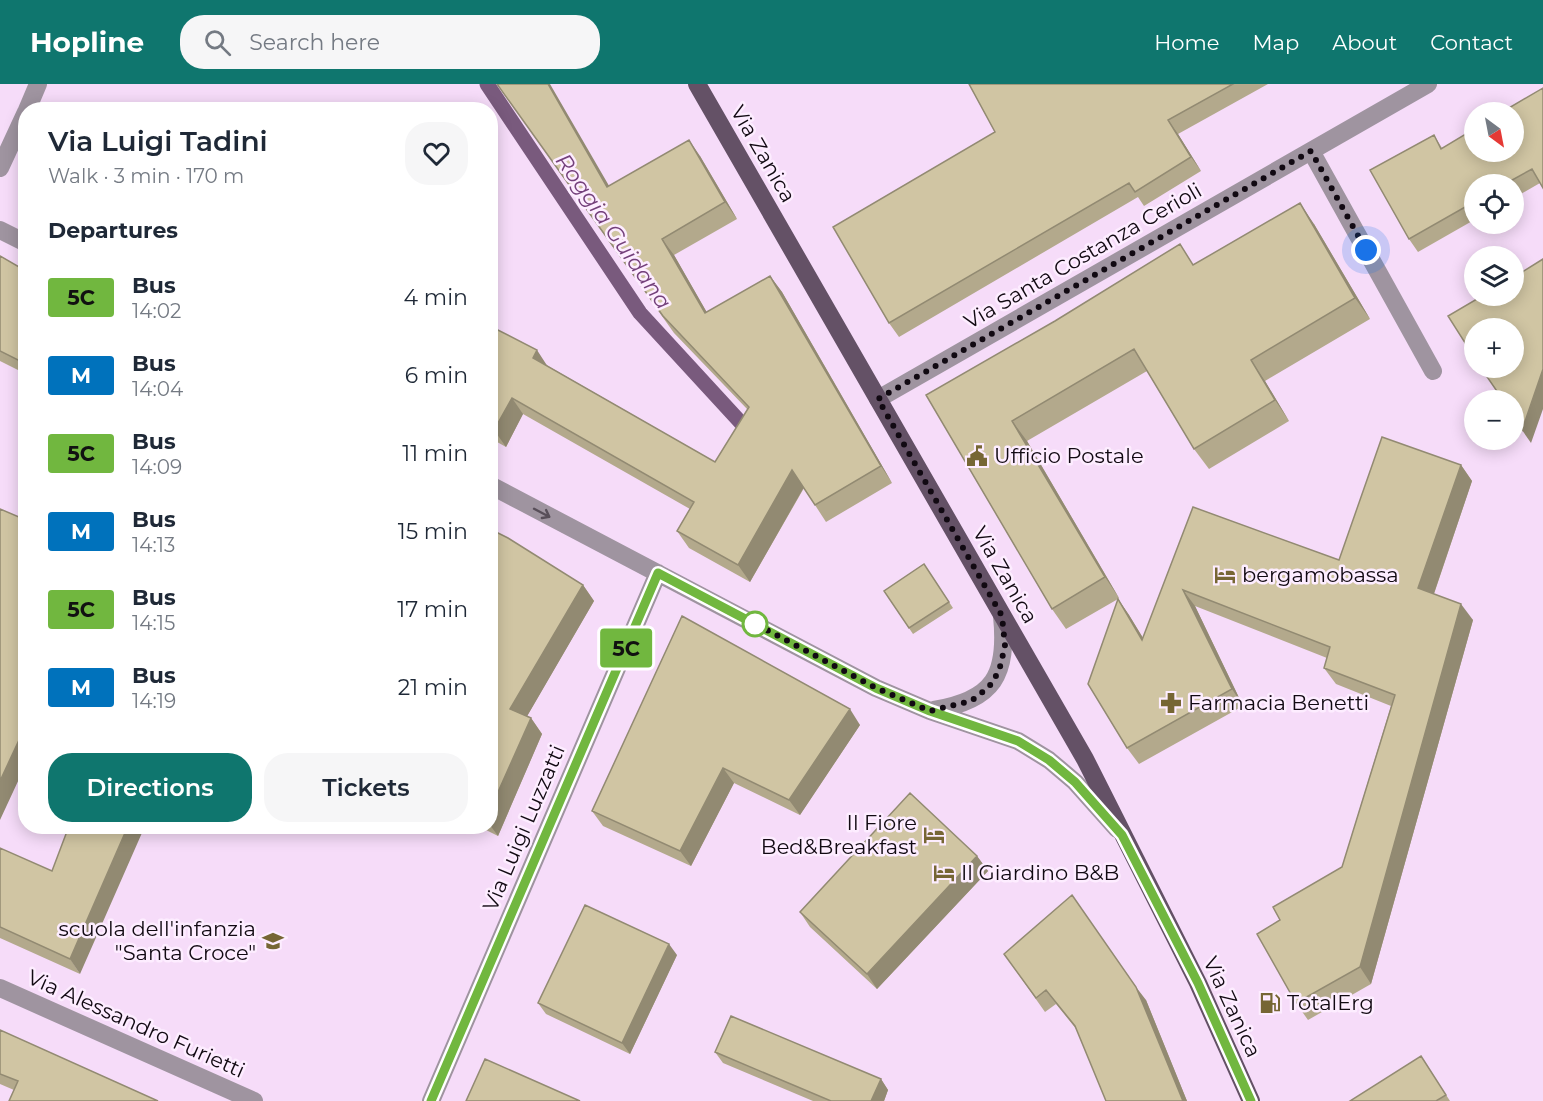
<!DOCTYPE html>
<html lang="en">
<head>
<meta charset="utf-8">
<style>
	:root { --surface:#fff; --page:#f6f6f7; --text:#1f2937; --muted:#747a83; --accent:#0f766e }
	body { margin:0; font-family:Montserrat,sans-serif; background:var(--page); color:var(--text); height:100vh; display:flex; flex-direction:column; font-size:22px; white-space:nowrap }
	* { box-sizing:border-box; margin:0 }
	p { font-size:20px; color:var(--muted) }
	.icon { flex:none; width:33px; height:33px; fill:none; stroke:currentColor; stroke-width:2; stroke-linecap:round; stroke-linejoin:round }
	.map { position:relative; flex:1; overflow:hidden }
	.details { position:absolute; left:18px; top:18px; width:480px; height:732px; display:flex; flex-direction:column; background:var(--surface); border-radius:24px; box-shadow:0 3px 15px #0003 }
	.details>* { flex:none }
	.badge { padding:0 12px; border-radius:4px; font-size:21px; line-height:39px }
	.needle { width:39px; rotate:148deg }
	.fabs { position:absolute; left:1464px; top:18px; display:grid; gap:12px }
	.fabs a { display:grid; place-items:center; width:60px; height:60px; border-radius:50%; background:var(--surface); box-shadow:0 3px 15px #0003; font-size:30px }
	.you { position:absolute; width:30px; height:30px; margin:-15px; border:4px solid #fff; border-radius:50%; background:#1a73e8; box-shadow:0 0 0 9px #1a73e833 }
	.map>.badge { position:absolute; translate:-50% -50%; box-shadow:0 0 0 3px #fff }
	h2 { padding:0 30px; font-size:22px; line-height:54px }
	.round { display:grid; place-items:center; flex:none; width:63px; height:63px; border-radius:24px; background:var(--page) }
	.headline { display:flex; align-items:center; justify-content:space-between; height:102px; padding:0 30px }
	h1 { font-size:28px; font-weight:600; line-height:45px }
	.action { display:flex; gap:12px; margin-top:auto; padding:12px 30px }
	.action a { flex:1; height:69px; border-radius:24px; background:var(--accent); color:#fff; font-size:24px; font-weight:600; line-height:69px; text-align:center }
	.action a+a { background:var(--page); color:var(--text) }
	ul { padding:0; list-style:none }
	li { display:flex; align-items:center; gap:18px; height:78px; padding:0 30px }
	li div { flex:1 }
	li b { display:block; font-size:22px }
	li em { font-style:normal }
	li .badge { min-width:66px; font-weight:700; text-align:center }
	header { display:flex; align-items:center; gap:36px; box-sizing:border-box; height:84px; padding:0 30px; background:var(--accent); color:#fff }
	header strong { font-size:28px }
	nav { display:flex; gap:33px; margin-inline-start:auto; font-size:21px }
	.search { width:420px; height:54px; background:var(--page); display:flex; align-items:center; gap:15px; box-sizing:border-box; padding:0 21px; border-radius:24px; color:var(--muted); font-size:22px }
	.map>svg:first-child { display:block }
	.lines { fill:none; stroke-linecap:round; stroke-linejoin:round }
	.stream { stroke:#795a7d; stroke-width:15 }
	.minor { stroke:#9f94a0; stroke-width:18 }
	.major { stroke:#645166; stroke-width:18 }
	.wall { fill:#b3a98c }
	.shaded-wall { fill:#928a72 }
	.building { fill:#d0c5a3; stroke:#928a72; stroke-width:1.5 }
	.oneway { stroke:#584e59 }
	.line-casing { stroke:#fff; stroke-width:14 }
	.line { stroke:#71b73f; stroke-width:9 }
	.walk { stroke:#110912; stroke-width:6; stroke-dasharray:0 10.8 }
	.stop-dot { fill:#fff; stroke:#71b73f; stroke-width:3 }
	.labels { text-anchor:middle; stroke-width:5; stroke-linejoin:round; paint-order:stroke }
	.street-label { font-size:21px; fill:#110912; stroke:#fdedff }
	.poi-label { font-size:21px; fill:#110912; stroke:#fdedff; text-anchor:start }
	.water-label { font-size:22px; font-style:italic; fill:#74407b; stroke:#fdedff }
</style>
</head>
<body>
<header>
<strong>Hopline</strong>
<div class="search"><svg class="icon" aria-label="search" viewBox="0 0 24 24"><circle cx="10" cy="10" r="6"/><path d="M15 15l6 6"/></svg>Search here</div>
<nav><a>Home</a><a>Map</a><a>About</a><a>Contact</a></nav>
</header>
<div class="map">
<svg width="1543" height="1017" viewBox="0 0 1543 1017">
	<rect width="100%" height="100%" fill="#f6dcf9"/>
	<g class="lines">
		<path class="stream" d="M487,0L640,229L754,353"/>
		<path class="minor" d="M27,26L38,0
			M1311,67L1433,287
			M0,84L26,28
			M0,146L26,159
			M878,315L1428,0
			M490,401L876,604L930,627L1018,657L1049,676L1075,698L1117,745
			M934,626C994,616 1008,591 1002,532
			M0,904L254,1017
			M431,1017L658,489"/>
		<path class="major" d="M697,0L1085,675L1198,899L1251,1017"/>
	</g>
	<path class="wall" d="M497,0L609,102L700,72L737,135L674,171L707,229L770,192L782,208L892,399L826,438L804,404L750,498L689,464L677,447L690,425L523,330L506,363L490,354V242L548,282L715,378L748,326L674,249Z
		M969,0H1268L1178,50L1201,87L1144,122L1138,113L899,253L889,239L995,48Z
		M1514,28L1540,99L1514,114V100H1474V136L1418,168L1409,155L1434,51L1442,64Z
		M1314,140L1370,235L1265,297L1289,337L1209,385L1194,365L1147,287L1027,357L1119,514L1118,515L1129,531L1143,554L1193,423L1339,476L1461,381L1472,397L1434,510L1473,536L1371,900L1308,936L1296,919L1280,836L1342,783L1391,622L1336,600L1324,584L1327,574L1195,522L1243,622L1139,680L1127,664L1118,515L1066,545L1052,525L926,311L1194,180Z
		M0,172L26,187V290L0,277Z
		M490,445L583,501L594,517L527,632L531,634L542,650L498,752L478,742H490Z
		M924,480L953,524L913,550L884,507Z
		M682,532L860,641L800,731L734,699L691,782L603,742L592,727Z
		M0,764L80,890L0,854Z
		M977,772L988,787L877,905L810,843L800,828Z
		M1004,870L1146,916L1187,1017H1106L1077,946L1056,920L1045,928Z
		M677,871L630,970L546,930L538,919Z
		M0,946L158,1017L14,1006L0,1000Z
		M715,968L881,995L888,1006L884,1017H813L723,979Z
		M1425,978L1450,1017H1350Z"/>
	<path class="shaded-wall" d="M548,0H550L619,119L607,103Z
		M1168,36L1178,50L1201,87L1191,73Z
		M689,56L700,72L737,135L725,118Z
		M1300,119L1314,140L1370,235L1355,214Z
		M662,155L674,171L717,246L705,229Z
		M770,192L782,208L892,399L881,382Z
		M537,266L548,283L533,274Z
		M1251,276L1265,297L1289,337L1275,316Z
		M1543,285V325L1531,359L1522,346Z
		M512,314L523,330L506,363L494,346Z
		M1012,337L1027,357L1119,514L1105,493Z
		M1461,381L1472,397L1430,521L1418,504Z
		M792,386L804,403L750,498L738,481Z
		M583,501L594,517L522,641L510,625Z
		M1183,506L1195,522L1243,622L1232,605Z
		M1118,515L1129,531L1154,572L1142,556Z
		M1461,520L1473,536L1371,900L1360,883Z
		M850,625L860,641L800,731L789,716Z
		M531,634L542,650L498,752L490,741V726Z
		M26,641V680L0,736V697Z
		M723,684L734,699L691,782L680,767Z
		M128,742H145L80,890L70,875Z
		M977,772L988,787L877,905L867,890Z
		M669,860L677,871L630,970L622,959Z
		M1136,903L1146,916L1187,1017H1183Z
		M881,995L888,1006L884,1017H871Z"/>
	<path class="building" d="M497,0H548L607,103L689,56L725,118L662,155L705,229L770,192L881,382L815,421L792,386L738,481L677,447L694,418L512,314L494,346L490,344V242L537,266L533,274L715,378L749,323L663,232Z
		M969,0H1233L1168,36L1191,73L1135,108L1129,99L889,239L833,143L995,48Z
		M1543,4V104L1532,85L1505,100H1474V118L1409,155L1370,86L1434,51L1441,65L1474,45V68H1514V28H1502Z
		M1300,119L1355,214L1251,276L1275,316L1194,365L1134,265L1012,337L1105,493L1052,525L926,311L1055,237L1180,160L1193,181Z
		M0,172L26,187V280L0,267Z
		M1543,175V285L1522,346L1514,333V316H1503L1481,284H1514V244H1474V273L1448,232L1482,212H1514V193Z
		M1382,353L1461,381L1418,504L1461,520L1360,883L1296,919L1257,850L1280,836L1273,823L1342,783L1395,611L1324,584L1330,563L1183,506L1232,605L1127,664L1088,600L1118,515L1142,556L1193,423L1339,476Z
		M0,425L26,436V641L0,697Z
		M490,445L508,454L583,501L510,625L531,634L490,726Z
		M924,480L949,518L909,544L884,507Z
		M682,532L850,625L789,716L723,684L680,767L592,727Z
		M910,709L977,772L867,890L800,828Z
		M69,742H128L70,875L0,843V764L52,787Z
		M1072,811L1136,903L1183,1017H1106L1075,942L1046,906L1036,914L1004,870Z
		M585,821L669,860L622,959L538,919Z
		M731,932L881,995L871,1017H831L715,968Z
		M0,946L158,1017H9L18,997L0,990Z
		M1421,972L1446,1011L1436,1017H1350Z
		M485,975L580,1017H466Z"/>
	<defs><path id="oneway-shaft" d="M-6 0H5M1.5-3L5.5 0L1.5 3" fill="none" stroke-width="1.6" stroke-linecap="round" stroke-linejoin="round" transform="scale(1.5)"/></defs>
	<use class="oneway" href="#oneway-shaft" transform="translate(542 429) rotate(28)"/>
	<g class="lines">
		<defs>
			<path id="line" d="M431,1017L658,489L876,604L930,627L1018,657L1049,676L1075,698L1122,751L1198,899L1251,1017"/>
		</defs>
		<use href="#line" class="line-casing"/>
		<use href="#line" class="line"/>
		<path class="walk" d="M755,540L752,538L876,604L930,627L971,617L989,603L999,587L1005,562L1002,532L878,315L1311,67L1366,166"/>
	</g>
	<defs>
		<symbol id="civic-bare" viewBox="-9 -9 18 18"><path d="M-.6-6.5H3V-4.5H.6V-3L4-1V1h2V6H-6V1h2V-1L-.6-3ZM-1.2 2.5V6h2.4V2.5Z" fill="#766634" stroke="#fdedff" stroke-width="2.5" paint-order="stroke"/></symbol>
		<symbol id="hotel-bare" viewBox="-9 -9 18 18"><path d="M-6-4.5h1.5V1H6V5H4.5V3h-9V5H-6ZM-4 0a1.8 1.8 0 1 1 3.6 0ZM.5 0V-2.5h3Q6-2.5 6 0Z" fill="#766634" stroke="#fdedff" stroke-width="2.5" paint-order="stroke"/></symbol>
		<symbol id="pharmacy-bare" viewBox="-9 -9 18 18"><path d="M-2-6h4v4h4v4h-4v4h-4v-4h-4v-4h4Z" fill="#766634" stroke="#fdedff" stroke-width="2.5" paint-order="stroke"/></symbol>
		<symbol id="school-bare" viewBox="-9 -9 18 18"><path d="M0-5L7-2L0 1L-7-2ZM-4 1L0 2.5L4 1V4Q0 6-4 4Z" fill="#766634" stroke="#fdedff" stroke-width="2.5" paint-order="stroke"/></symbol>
		<symbol id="fuel-bare" viewBox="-9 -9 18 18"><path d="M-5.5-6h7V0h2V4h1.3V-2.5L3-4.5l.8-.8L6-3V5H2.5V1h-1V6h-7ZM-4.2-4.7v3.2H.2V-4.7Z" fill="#766634" stroke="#fdedff" stroke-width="2.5" paint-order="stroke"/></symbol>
	</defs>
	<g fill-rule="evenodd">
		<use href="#civic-bare" x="962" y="357" width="30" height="30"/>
		<use href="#hotel-bare" x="1210" y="476" width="30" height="30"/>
		<use href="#pharmacy-bare" x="1156" y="604" width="30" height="30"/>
		<use href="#hotel-bare" x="919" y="736" width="30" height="30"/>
		<use href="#hotel-bare" x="929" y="774" width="30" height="30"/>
		<use href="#school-bare" x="258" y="842" width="30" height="30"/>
		<use href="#fuel-bare" x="1255" y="904" width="30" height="30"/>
	</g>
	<circle class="stop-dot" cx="755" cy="540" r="12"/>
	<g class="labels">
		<g class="street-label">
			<text transform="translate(763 70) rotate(60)" y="7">Via Zanica</text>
			<text transform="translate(1083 172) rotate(-30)" y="7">Via Santa Costanza Cerioli</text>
			<text transform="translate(1005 491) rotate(60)" y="7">Via Zanica</text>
			<text transform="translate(524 744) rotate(-67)" y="7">Via Luigi Luzzatti</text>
			<text transform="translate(1232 923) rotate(65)" y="7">Via Zanica</text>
			<text transform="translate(136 940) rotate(24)" y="7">Via Alessandro Furietti</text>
		</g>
		<g class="poi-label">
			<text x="994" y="379">Ufficio Postale</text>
			<text x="1242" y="498">bergamobassa</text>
			<text x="1188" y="626">Farmacia Benetti</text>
			<text x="917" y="746" text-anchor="end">Il Fiore<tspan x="917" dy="24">Bed&amp;Breakfast</tspan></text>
			<text x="961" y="796">Il Giardino B&amp;B</text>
			<text x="256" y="852" text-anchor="end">scuola dell'infanzia<tspan x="256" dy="24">"Santa Croce"</tspan></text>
			<text x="1287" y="926">TotalErg</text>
		</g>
		<g class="water-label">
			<text transform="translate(614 147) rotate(55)" y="8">Roggia Guidana</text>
		</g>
	</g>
</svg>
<div class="fabs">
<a><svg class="needle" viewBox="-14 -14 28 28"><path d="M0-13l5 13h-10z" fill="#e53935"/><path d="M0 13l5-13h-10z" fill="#747a83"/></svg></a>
<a><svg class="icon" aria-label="locate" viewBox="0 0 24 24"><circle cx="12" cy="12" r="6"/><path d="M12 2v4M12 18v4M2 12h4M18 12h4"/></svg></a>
<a><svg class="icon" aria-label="layers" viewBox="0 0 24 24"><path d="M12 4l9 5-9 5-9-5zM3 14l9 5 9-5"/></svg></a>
<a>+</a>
<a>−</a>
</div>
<div class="you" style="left:1366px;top:166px"></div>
<b class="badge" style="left:626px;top:564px;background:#71b73f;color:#111">5C</b>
<section class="details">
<div class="headline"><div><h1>Via Luigi Tadini</h1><p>Walk · 3 min · 170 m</p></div><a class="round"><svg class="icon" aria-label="heart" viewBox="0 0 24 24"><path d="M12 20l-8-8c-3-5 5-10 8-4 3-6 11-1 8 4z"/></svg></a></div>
<h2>Departures</h2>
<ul>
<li><span class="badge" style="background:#71b73f;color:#111">5C</span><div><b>Bus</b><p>14:02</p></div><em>4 min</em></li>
<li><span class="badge" style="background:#0072bc;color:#fff">M</span><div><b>Bus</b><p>14:04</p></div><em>6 min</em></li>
<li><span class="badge" style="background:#71b73f;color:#111">5C</span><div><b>Bus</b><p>14:09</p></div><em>11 min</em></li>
<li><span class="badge" style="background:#0072bc;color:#fff">M</span><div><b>Bus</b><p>14:13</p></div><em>15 min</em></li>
<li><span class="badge" style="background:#71b73f;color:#111">5C</span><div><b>Bus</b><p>14:15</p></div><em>17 min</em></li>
<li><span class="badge" style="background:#0072bc;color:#fff">M</span><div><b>Bus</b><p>14:19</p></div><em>21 min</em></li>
</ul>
<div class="action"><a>Directions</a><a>Tickets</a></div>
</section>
</div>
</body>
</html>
